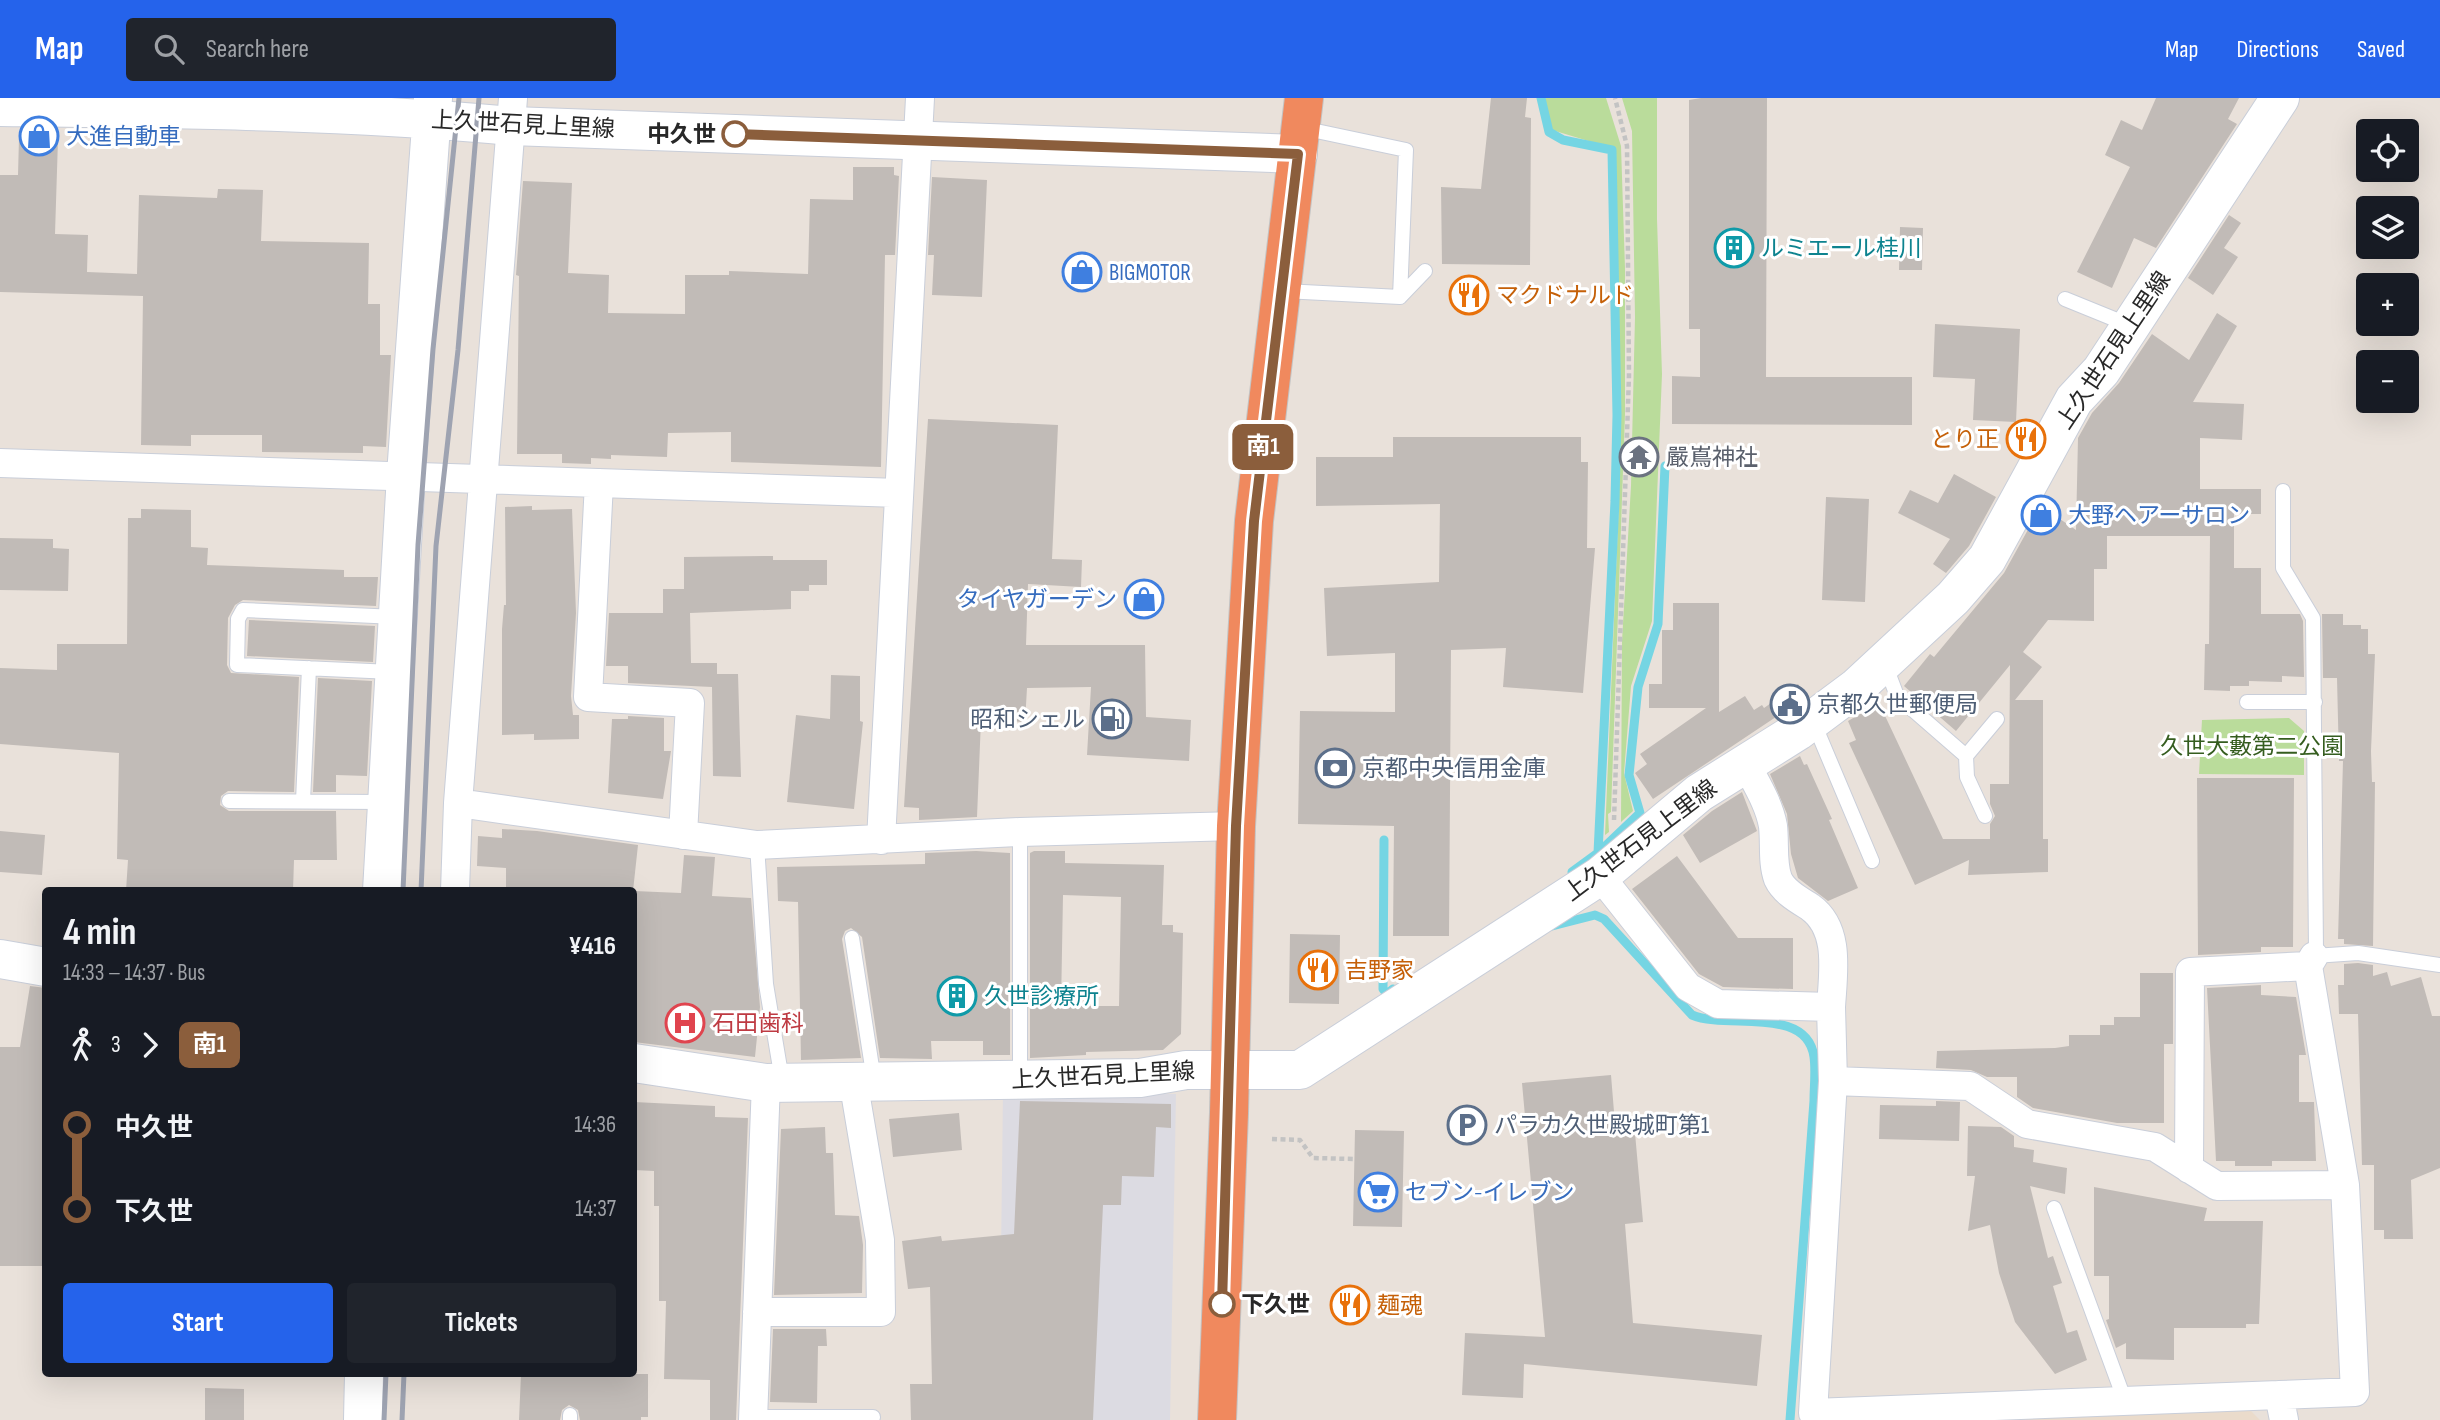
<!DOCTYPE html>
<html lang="en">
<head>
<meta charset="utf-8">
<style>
	:root { --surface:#171b24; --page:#20242c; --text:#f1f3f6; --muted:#9ea1a6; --accent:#2563eb }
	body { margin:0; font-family:"Sofia Sans Condensed","Noto Sans JP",sans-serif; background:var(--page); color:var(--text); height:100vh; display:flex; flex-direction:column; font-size:26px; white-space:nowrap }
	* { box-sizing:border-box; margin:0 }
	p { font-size:23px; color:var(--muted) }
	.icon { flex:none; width:38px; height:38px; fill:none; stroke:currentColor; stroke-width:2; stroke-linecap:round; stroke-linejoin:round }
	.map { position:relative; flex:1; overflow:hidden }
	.drawer { position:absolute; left:42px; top:789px; width:595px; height:490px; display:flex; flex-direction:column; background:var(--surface); border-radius:7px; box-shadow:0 7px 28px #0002 }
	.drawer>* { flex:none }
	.badge { padding:0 14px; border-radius:10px; font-size:24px; line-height:46px }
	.controls { position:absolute; left:2356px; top:21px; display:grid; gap:14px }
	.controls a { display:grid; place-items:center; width:63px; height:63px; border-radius:7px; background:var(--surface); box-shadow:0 7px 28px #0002; font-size:35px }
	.map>.badge { position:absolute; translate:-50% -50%; box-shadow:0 0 0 4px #fff }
	.legs { display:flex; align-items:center; gap:10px; height:77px; padding:0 21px; font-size:23px }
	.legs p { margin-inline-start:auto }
	.summary { display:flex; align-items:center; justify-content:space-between; height:119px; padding:0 21px }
	h1 { font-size:38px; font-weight:700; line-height:52px }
	.action { display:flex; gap:14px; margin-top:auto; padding:14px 21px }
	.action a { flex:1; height:80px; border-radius:7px; background:var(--accent); color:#fff; font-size:28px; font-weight:700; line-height:80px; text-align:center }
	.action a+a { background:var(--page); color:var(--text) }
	ul { padding:0 21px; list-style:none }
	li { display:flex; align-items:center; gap:24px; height:84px; font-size:26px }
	li i { display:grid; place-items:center; width:10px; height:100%; margin:0 9px; background:currentColor }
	li i::after { content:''; width:18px; height:18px; margin:-9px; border:5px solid; border-radius:50%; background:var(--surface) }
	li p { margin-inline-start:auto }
	li:first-child i { background:linear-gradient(#0000 50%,currentColor 0) }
	li:last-child i { background:linear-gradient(currentColor 50%,#0000 0) }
	header { display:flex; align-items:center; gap:42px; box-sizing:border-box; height:98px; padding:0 35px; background:var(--accent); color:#fff }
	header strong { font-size:33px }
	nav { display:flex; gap:38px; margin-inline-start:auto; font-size:24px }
	.search { width:490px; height:63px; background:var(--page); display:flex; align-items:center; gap:18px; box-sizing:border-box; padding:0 24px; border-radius:7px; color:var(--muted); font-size:26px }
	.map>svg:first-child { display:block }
	.industrial { fill:#dcdbe2 }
	.education { fill:#eadbcb }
	.green { fill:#badc9b }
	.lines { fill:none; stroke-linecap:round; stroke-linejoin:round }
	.stream { stroke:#75d5e3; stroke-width:9 }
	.building { fill:#c1bbb7; fill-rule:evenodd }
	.lane-casing { stroke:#c9ced9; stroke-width:16 }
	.street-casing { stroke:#c9ced9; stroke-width:30 }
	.secondary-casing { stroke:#c9ced9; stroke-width:40 }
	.highway-casing { stroke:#c3c3c3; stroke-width:40 }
	.path { stroke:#c3c3c3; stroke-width:4.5; stroke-dasharray:5 3.5; stroke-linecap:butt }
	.lane { stroke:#fff; stroke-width:14 }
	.street { stroke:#fff; stroke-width:28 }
	.secondary { stroke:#fff; stroke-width:38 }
	.highway { stroke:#f0895e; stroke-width:38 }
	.rail { stroke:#9ea3b1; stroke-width:5 }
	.line-1-casing { stroke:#fff; stroke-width:16 }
	.line-1 { stroke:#8b5e3c; stroke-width:10 }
	.stop-1-dot { fill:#fff; stroke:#8b5e3c; stroke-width:3.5 }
	.labels { text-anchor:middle; stroke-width:6; stroke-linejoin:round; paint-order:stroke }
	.street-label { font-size:23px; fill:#282828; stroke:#fff }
	.stop-label { font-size:23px; font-weight:bold; fill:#282828; stroke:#fff; text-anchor:end }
	.shop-label { font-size:23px; fill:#366cbe; stroke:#fff; text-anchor:start }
	.culture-label { font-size:23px; fill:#0d838f; stroke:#fff; text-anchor:start }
	.food-label { font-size:23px; fill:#c56008; stroke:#fff; text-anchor:start }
	.worship-label { font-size:23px; fill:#5b616d; stroke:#fff; text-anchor:start }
	.service-label { font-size:23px; fill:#4e5e75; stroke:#fff; text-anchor:start }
	.park-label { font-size:23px; fill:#355d1f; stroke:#fff }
	.health-label { font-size:23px; fill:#be3a42; stroke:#fff; text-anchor:start }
</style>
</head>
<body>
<header>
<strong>Map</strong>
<div class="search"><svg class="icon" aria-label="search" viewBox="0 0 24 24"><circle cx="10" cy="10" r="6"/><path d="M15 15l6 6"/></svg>Search here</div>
<nav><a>Map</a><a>Directions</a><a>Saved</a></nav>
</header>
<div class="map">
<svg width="2440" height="1322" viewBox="0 0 2440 1322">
	<rect width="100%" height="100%" fill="#e9e1da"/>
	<path class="industrial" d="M1003,995L1176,996L1170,1322H999Z"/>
	<path class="education" d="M2248,1310L2260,1322H1916Z"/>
	<path class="green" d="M1545,0H1606L1621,48L1625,170V316L1611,714L1608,716L1609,734L1605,737L1619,402L1615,51L1552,32Z
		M1622,0H1657V121L1662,276L1652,523L1631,588L1624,675L1633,713L1621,724L1622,543L1631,388L1635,219L1632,33Z
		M2289,620L2304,633V677L2199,676L2202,622Z"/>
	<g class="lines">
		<path class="stream" d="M1541,0L1549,34L1563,42L1612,52L1617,317L1615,403L1598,755L1572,774
			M1384,742L1383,891L1387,896L1393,891
			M1598,755L1640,715L1629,677L1638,589L1658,526L1665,368
			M1552,828L1595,817L1604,821L1692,917C1727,932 1807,907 1814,959C1816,973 1814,989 1814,1003L1790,1322"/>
	</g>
	<path class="building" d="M1491,0H1527L1525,19L1531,20L1530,167L1442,166L1441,89L1481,91Z
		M1701,0H1767L1766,279H1912V327L1672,326V278L1700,279V231H1689V2Z
		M2156,0H2239L2228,21L2237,26L2156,150L2134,140L2112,190L2077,174L2130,69L2105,57L2121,22L2142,32Z
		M19,40L58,41L55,136L88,137L87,174L137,176L139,97L217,100L218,91L263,92L261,143L369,145L368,206H380V257H391L386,349L363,348V355L262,354V337H191V348L141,347L143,198L0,194V77H18Z
		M853,69H894V77L899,78L895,157H885L881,369L731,364V334L668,335L667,359L611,357V361L591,360V366L562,365V356H517L519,178L516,177L523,83L572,85L568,175L609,177L608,215L685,216V177H729V173L808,176L810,101L853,102Z
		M932,79L987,82L982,199L932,197L934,157H928Z
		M2229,117L2241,125L2224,150L2238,159L2213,197L2188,180Z
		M1900,129L1923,130L1922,172H1899Z
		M2217,215L2237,228L2193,304L2244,306L2242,342L2200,340V391H2261V416H2234V470H2261V516H2300L2303,523L2304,579L2282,578V584L2249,583V588H2230V593L2204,592L2205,546H2209L2210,438H2107V471H2094V523L2048,522L2023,554L2042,569L2015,602H2043V741H2048V774L1968,777L1969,762L1915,787L1849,645L1856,642L1848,623L1879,605L1943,741H1990V726L1995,718L1990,706V686H2009L2010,567L1956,633L1904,588L1930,556L1934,559L2004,475L2041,408L2076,432L2078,340L2092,315L2119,285L2152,236L2189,262Z
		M1935,226L2020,231L2016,324L1973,322L1975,281L1933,279Z
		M928,321L1058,327L1052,461L1082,462L1081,489L1028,486L1026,547H1145L1146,619L1191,622L1189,663L1087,657L1091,589L1027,590L1025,624L981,622L977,719L919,722V710L904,709Z
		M1393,339H1581V364H1588L1587,450H1595L1583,595L1503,589L1506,550L1451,552L1449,838H1393L1394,728L1298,726L1300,613L1395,614V555L1327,558L1324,490L1439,484L1440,406L1316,408V359H1393Z
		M1954,376L1996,399L1969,448L1946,475L1933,466L1950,441L1898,415L1910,392L1938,405Z
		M1826,399L1869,401L1865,504L1822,502Z
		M532,408V412L572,411L576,515L571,598L573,617H579V641L534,642V636L502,637V531L504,507H506L505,409Z
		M141,411L191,412V449L208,450L207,467L344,472V479H378L376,508L243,502L235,507L228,520L227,567L231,575L299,579L294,694L228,693L221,698L220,707L229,713H336L337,762H294L293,793H126L128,762L117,761L119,655L0,646V570L57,572V546H127L128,420H141Z
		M0,440L53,441V450L69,451L68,493L0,492Z
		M773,458V462H827V487H809V493H791V511L690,515L691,565H717V576H738L741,679L713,678L712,589L628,585V568H606L609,515H663V491H684V459Z
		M1673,505H1719V614L1745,598L1754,612L1762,607L1764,610L1798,586L1806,599L1653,701L1635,675L1647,666L1640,656L1706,610H1649V586H1662V532H1673Z
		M2322,516H2343V527H2361V531H2368V556H2375L2371,653L2372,684H2375L2373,848L2344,846V841H2338L2343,663H2339L2337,580H2323Z
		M249,522L375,528L373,564L247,558Z
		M831,577L860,578V623L863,624L854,711L787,704L796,617L830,621Z
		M318,580L372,583L367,678L336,677V694H313Z
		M628,618L664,620V653H671L663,701L608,695L612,621H628Z
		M1800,658L1804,667L1807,666L1832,721L1829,722L1858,790L1828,803L1798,780L1791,756L1787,716L1770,676Z
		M2197,680H2294L2293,849H2261V854L2198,857Z
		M1742,694L1757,733L1700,765L1683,737L1712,713Z
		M502,731L537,733L638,747L633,793H506V770L477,768L478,738L502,740Z
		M0,733L45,737L42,777L0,774Z
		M976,753L1010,755V957H983V943H931L932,961L880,960L862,839L851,830L845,833L842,841L861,960L801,962L798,804L778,803L777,769L925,766V755Z
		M1034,753H1065V765L1164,767L1162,827H1173V834L1183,835L1181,936L1163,952L1086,954V957L1030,960V755ZM1063,797L1121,799L1119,908H1061Z
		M684,757L715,759L712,798L751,800L760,909L755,959L634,944V793L681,795Z
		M1677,758L1738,840H1793V891L1723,889L1699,876L1632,791Z
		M1290,836L1340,837L1339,906L1289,905Z
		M2358,865L2373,867V878L2387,874L2391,888L2421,879L2432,918H2440V1070L2411,1082L2413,1141H2384V1132H2374V1067H2362L2358,916H2339L2338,887H2344V866Z
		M2140,875H2173V946H2164V1025H2117L2033,1010L2017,999V979H1987L1971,972L1936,970L1937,953L2055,950L2069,948V937H2100V927H2114V919H2140Z
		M2261,887V897L2296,899L2306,957H2299V1004H2314L2316,1063H2272V1068H2235V1063H2216L2207,890Z
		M30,888L46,890V1168H0V949H20Z
		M1611,977L1615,1026L1634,1024L1643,1124L1625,1126L1633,1225L1762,1237L1757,1288L1524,1266L1523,1300L1462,1297L1465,1235L1545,1239L1522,985Z
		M1020,1003L1171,1006V1030L1156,1029L1154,1079L1122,1078L1121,1107H1103L1093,1322H911L910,1286H932L930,1189L908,1191L902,1143L941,1138L942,1143L1014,1136Z
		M1936,1003L1960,1004L1959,1043L1879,1041L1880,1007L1936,1008Z
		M634,1004L715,1008V1019L748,1020L736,1322H710V1282L664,1281L666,1203H659V1108H654V1073L634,1072Z
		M959,1015L962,1052L893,1059L889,1021Z
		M1968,1028L2001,1029L2014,1038V1049L2034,1052L2033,1064L2067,1070L2065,1096L2030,1088L2048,1160L2053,1158L2062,1185L2053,1188L2067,1235L2077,1232L2087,1262L2055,1276L2015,1224L1999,1175L1990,1127L1968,1133L1975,1078H1967Z
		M825,1029L826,1055H833L835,1117L859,1118L863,1147L862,1195L774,1197L781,1031Z
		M1355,1032L1404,1033L1402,1129L1353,1128Z
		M2094,1089L2207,1110L2204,1123H2263L2259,1226H2246V1230H2174V1262L2126,1261V1245L2116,1250L2106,1222L2109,1221V1178H2094Z
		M773,1231H826L827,1248H818L817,1305L770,1304Z
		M521,1276H648V1319H641V1322H580L578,1312L569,1307L562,1312L560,1322H519Z
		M205,1290L244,1291V1322H205Z"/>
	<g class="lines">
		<defs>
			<path id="lane" d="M1302,30L1406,52L1400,199
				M1284,193L1400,199L1425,173
				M2065,201L2129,227
				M2283,393V470L2313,520L2316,854L2314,858L2358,855L2440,867
				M1885,566L1897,598L1966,658L1997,621
				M392,574L237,567L238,521L243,512L396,519
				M2247,604H2315
				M1813,623L1872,763
				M1966,658L1967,679L1985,718
				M229,703L385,704
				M303,703L309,570
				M1020,734V981
				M757,747L766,886L782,982
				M852,840L874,982
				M2054,1110L2125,1303
				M570,1317V1322
				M754,1319H873"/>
			<path id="street" d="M0,365L899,395
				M599,385L588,599L690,605L683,737
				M1745,664C1755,684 1769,705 1773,728C1775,745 1772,765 1778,781C1784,794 1799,802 1810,809C1841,831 1833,875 1831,909
				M458,705L513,0
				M881,742L920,0
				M1600,778L1688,889L1718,906L1831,909L1833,983L1813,1315L2279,1297L2284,1322
				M455,793L458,705L757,747L1020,734L1236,728
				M1833,983L1970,988L2027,1026L2155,1049L2217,1088L2345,1087
				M2189,1071L2190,874L2308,868L2314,858
				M757,1214H881L880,1142L853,982
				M2279,1297L2355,1294L2345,1087L2308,868
				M753,1322L766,985"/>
			<path id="secondary" d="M0,9C170,11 341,12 511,28L1298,56
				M382,793L406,377L433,0
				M0,861L46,869
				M634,965L766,985L1140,980L1186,972H1300L1600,778L1699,695L1798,633L1857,589L1953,500L1987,461L2074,302L2101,273L2280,0
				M363,1322L364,1276"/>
			<path id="highway" d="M1217,1322L1229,1015L1236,728L1254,423L1304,0"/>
		</defs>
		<use href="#lane" class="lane-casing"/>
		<use href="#street" class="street-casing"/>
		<use href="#secondary" class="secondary-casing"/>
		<use href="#highway" class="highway-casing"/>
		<path class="path" d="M1614,722L1629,277L1627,48L1615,0
			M1272,1041L1300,1042L1313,1060L1354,1061"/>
		<use href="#lane" class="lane"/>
		<use href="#street" class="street"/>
		<use href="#secondary" class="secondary"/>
		<use href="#highway" class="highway"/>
		<path class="rail" d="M403,793L418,447L433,251L459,0
			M421,793L436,448L458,252L479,0
			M384,1322L386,1276
			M402,1322L404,1276"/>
	</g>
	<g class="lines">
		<defs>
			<path id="line-1" d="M735,36L1298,56L1254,423L1236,728L1222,1206"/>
		</defs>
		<use href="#line-1" class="line-1-casing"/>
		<use href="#line-1" class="line-1"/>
	</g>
	<defs>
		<symbol id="shop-ring" viewBox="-11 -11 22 22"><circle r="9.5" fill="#fff" stroke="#3f7fe0" stroke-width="1.5"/><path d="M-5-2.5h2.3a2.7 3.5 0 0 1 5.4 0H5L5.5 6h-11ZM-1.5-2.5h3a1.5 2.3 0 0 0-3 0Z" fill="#3f7fe0"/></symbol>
		<symbol id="building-ring" viewBox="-11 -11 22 22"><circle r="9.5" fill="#fff" stroke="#0f9aa8" stroke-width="1.5"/><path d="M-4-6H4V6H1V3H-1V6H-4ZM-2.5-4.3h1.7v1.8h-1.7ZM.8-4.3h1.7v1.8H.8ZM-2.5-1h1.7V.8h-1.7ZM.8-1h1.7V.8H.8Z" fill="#0f9aa8"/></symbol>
		<symbol id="restaurant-ring" viewBox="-11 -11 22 22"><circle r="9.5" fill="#fff" stroke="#e8710a" stroke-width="1.5"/><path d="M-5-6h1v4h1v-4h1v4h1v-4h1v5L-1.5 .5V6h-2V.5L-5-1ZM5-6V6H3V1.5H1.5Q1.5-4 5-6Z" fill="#e8710a"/></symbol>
		<symbol id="temple-ring" viewBox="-11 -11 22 22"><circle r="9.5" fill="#fff" stroke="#6b7280" stroke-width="1.5"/><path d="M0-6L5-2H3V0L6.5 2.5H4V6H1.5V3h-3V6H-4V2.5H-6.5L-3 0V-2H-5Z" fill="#6b7280"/></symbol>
		<symbol id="civic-ring" viewBox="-11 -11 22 22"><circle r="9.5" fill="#fff" stroke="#5c6f8a" stroke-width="1.5"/><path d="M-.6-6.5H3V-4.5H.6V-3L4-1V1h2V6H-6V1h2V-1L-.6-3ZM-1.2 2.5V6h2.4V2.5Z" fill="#5c6f8a"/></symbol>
		<symbol id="fuel-ring" viewBox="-11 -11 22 22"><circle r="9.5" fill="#fff" stroke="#5c6f8a" stroke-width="1.5"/><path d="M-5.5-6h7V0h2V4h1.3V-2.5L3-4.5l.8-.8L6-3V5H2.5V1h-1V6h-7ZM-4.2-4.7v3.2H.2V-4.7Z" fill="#5c6f8a"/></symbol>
		<symbol id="bank-ring" viewBox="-11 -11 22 22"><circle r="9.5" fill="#fff" stroke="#5c6f8a" stroke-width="1.5"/><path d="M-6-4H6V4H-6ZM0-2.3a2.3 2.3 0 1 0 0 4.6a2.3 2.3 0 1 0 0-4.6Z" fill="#5c6f8a"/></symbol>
		<symbol id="hospital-ring" viewBox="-11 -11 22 22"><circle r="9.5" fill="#fff" stroke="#e0444e" stroke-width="1.5"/><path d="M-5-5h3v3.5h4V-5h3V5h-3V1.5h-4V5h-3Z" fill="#e0444e"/></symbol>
		<symbol id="parking-ring" viewBox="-11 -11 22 22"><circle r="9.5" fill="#fff" stroke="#5c6f8a" stroke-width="1.5"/><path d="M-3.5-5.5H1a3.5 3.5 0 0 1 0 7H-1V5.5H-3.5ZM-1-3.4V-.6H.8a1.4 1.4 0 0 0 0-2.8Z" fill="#5c6f8a"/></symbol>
		<symbol id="supermarket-ring" viewBox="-11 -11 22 22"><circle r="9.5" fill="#fff" stroke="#3f7fe0" stroke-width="1.5"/><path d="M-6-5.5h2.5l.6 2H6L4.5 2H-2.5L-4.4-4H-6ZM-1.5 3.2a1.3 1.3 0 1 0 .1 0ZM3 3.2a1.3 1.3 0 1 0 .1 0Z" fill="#3f7fe0"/></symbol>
	</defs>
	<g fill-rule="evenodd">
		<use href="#shop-ring" x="17" y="16" width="44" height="44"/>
		<use href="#building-ring" x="1712" y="128" width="44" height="44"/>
		<use href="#shop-ring" x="1060" y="152" width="44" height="44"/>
		<use href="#restaurant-ring" x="1447" y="175" width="44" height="44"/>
		<use href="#restaurant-ring" x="2004" y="319" width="44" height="44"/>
		<use href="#temple-ring" x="1617" y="337" width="44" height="44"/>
		<use href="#shop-ring" x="2019" y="395" width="44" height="44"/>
		<use href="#shop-ring" x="1122" y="479" width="44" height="44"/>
		<use href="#civic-ring" x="1768" y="584" width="44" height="44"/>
		<use href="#fuel-ring" x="1090" y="599" width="44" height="44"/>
		<use href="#bank-ring" x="1313" y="648" width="44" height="44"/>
		<use href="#restaurant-ring" x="1296" y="850" width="44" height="44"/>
		<use href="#building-ring" x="935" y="876" width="44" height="44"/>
		<use href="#hospital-ring" x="663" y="903" width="44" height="44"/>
		<use href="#parking-ring" x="1445" y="1005" width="44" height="44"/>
		<use href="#supermarket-ring" x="1356" y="1072" width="44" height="44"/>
		<use href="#restaurant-ring" x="1328" y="1185" width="44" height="44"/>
	</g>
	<g class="stop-1-dot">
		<circle cx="735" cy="36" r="12"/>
		<circle cx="1222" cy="1206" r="12"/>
	</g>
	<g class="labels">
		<g class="street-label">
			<text transform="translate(523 26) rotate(3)" y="8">上久世石見上里線</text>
			<text transform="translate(2113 252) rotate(-56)" y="8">上久世石見上里線</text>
			<text transform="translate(1640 742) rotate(-37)" y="8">上久世石見上里線</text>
			<text transform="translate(1103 977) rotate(-3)" y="8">上久世石見上里線</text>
		</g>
		<g class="stop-label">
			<text x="716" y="44">中久世</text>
			<text x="1241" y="1214" text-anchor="start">下久世</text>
		</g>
		<g class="shop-label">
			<text x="66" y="46">大進自動車</text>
			<text x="1109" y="182">BIGMOTOR</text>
			<text x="2068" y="425">大野ヘアーサロン</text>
			<text x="1117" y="509" text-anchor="end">タイヤガーデン</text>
			<text x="1405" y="1102">セブン-イレブン</text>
		</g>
		<g class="culture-label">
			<text x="1761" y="158">ルミエール桂川</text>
			<text x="984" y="906">久世診療所</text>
		</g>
		<g class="food-label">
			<text x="1496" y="205">マクドナルド</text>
			<text x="1999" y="349" text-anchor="end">とり正</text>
			<text x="1345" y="880">吉野家</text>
			<text x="1377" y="1215">麺魂</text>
		</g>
		<g class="worship-label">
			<text x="1666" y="367">嚴嶌神社</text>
		</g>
		<g class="service-label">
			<text x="1817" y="614">京都久世郵便局</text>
			<text x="1085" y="629" text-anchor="end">昭和シェル</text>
			<text x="1362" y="678">京都中央信用金庫</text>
			<text x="1494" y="1035">パラカ久世殿城町第1</text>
		</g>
		<g class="park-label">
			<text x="2252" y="656">久世大藪第二公園</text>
		</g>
		<g class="health-label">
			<text x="712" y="933">石田歯科</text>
		</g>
	</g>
</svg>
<div class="controls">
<a><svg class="icon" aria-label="locate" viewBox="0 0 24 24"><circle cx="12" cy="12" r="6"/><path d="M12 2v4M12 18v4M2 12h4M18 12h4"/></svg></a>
<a><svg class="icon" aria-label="layers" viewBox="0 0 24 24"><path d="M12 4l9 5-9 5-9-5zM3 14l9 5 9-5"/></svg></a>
<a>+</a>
<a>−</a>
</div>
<b class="badge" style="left:1263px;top:349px;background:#8b5e3c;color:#fff">南1</b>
<section class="drawer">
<div class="summary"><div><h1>4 min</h1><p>14:33 – 14:37 · Bus</p></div><b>¥416</b></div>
<div class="legs"><svg class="icon" aria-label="walk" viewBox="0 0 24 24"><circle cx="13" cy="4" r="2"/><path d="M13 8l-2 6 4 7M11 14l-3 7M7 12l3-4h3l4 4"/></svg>3<svg class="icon" aria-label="forward" viewBox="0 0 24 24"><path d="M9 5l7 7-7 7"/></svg><b class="badge" style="background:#8b5e3c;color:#fff">南1</b></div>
<ul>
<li><i style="color:#8b5e3c"></i><b>中久世</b><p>14:36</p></li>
<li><i style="color:#8b5e3c"></i><b>下久世</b><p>14:37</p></li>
</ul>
<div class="action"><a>Start</a><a>Tickets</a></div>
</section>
</div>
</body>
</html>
